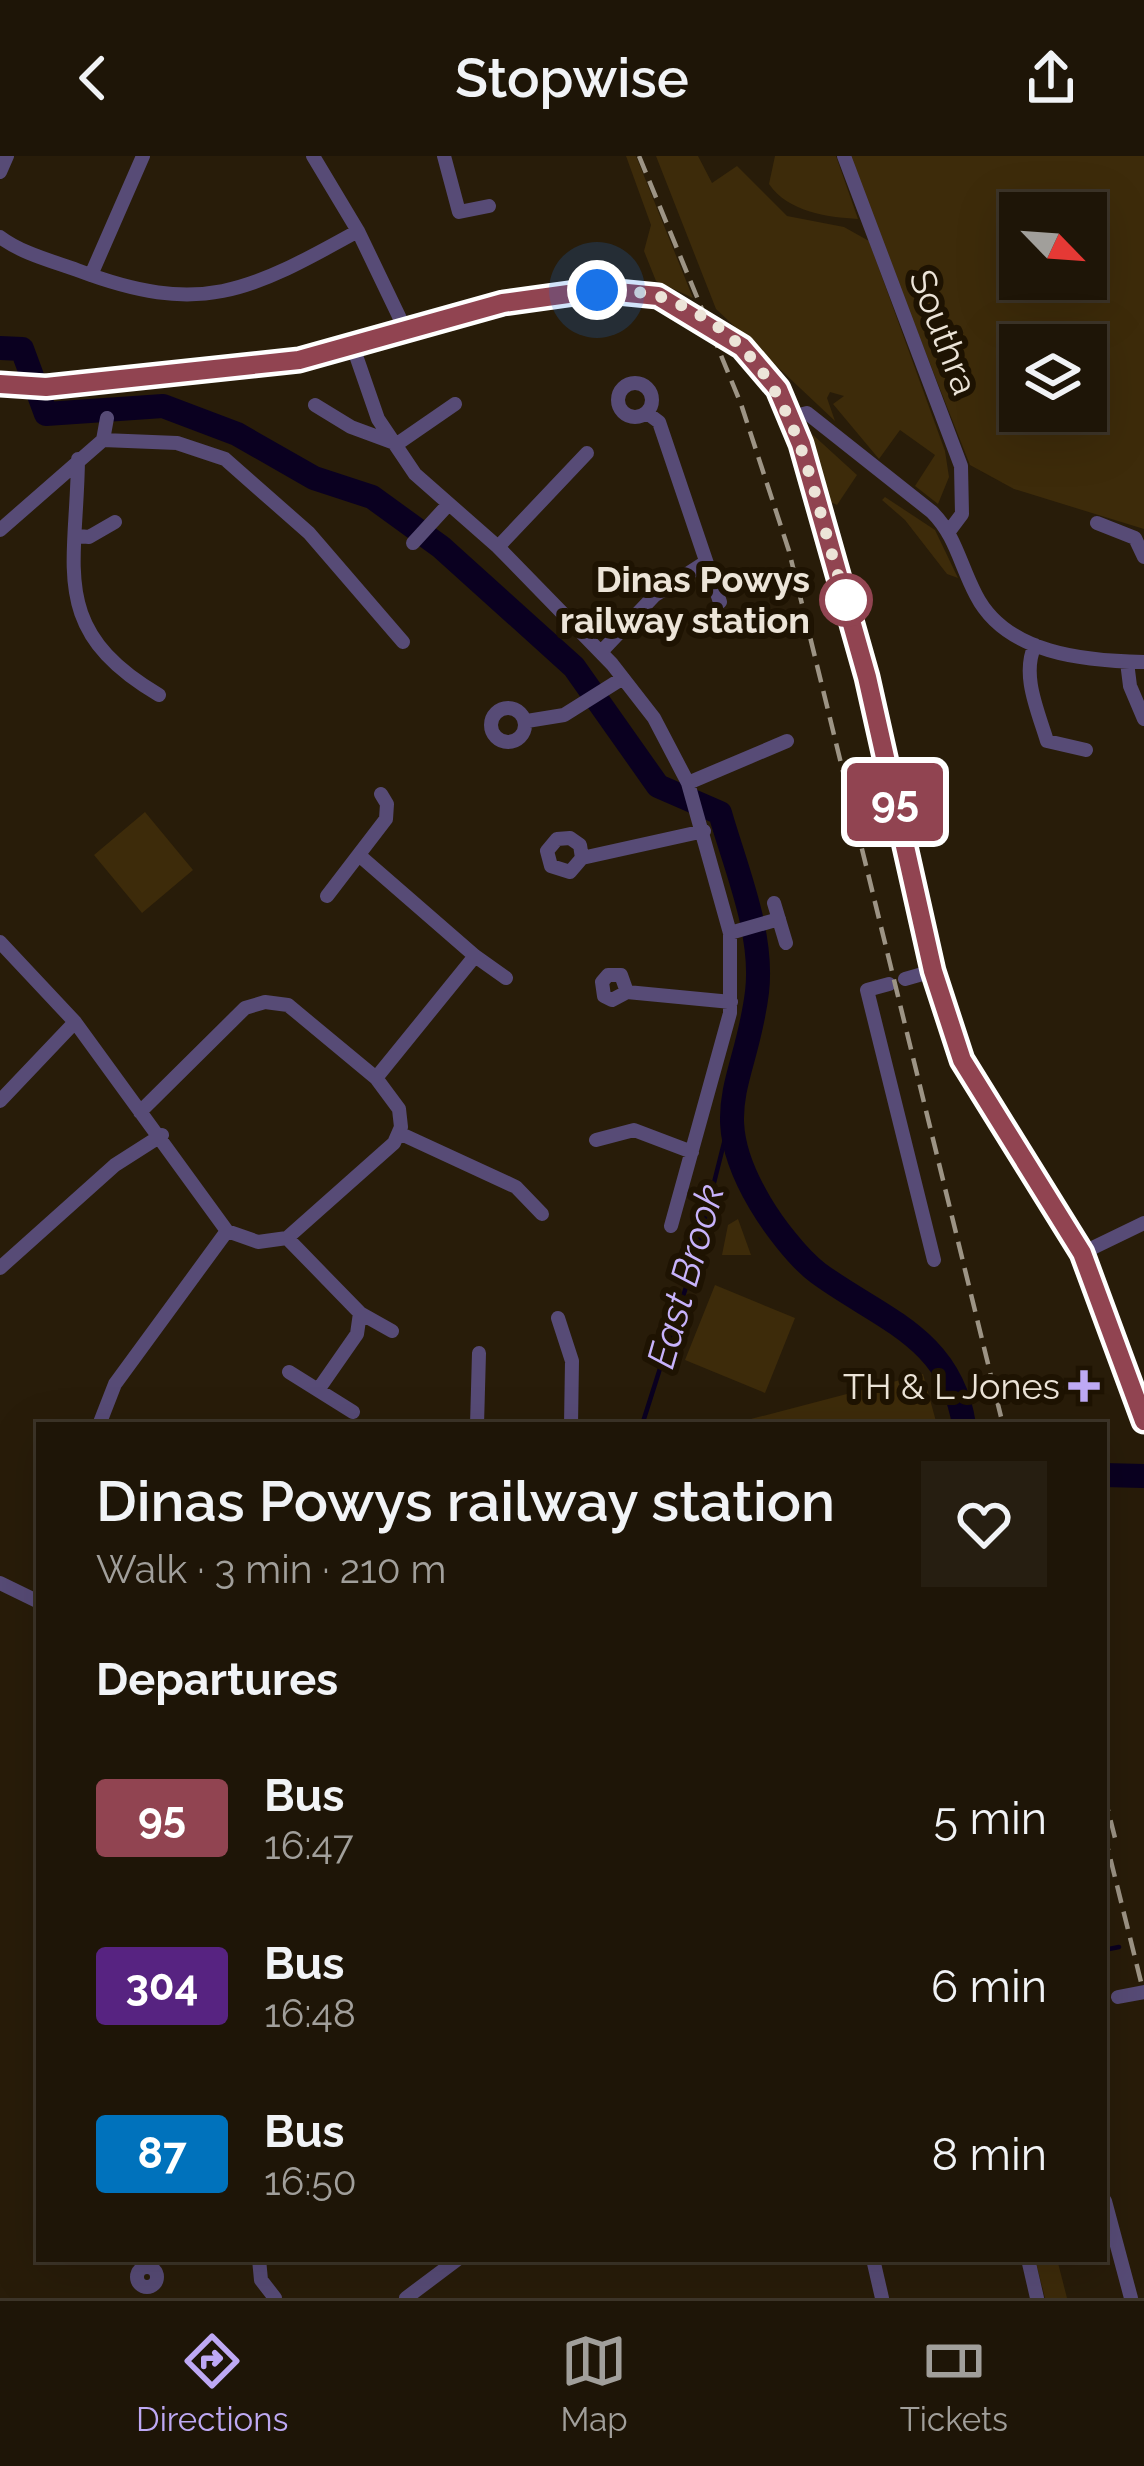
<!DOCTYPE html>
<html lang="en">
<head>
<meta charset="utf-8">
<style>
	:root { --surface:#1e1507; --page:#261e11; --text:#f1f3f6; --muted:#a19f9b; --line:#3c3428; --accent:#bea9f4 }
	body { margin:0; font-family:Raleway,sans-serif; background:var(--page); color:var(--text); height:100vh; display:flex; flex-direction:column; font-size:45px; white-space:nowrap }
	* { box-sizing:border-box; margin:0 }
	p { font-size:39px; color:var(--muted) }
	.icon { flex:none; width:66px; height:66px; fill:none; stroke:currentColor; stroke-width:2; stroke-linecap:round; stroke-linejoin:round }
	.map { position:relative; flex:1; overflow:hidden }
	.panel { position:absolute; left:36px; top:1266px; width:1071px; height:840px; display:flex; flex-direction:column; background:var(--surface); border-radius:0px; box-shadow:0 12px 48px #0002,0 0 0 3px var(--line) }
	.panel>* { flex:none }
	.badge { padding:0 24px; border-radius:9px; font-size:42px; line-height:78px }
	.needle { width:78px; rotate:115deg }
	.fabs { position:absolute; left:999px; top:36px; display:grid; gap:24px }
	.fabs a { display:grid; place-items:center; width:108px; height:108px; border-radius:0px; background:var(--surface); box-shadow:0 12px 48px #0002,0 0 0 3px var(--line); font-size:60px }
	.you { position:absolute; width:60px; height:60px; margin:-30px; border:9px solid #fff; border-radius:50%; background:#1a73e8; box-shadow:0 0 0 18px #1a73e833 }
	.map>.badge { position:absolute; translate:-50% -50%; box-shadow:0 0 0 6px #fff }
	h2 { padding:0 60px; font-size:45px; line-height:108px }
	.round { display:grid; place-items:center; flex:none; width:126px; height:126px; border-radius:0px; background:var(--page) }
	.headline { display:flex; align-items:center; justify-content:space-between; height:204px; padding:0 60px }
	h1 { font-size:57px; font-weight:600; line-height:90px }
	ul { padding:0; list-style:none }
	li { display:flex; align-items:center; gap:36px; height:168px; padding:0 60px }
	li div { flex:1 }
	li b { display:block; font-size:45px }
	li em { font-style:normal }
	li .badge { min-width:132px; font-weight:700; text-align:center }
	header { display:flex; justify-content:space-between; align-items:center; height:156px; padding:0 60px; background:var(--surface); font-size:54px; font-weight:600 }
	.dock { display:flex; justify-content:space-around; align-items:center; height:168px; border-top:3px solid var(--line); background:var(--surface); font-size:33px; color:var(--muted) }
	.dock a { display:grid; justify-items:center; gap:6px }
	.dock .on { color:var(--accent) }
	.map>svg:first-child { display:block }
	.green { fill:#3d2b0a; fill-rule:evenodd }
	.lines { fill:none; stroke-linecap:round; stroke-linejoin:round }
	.stream { stroke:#0a0020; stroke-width:4.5 }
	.river { stroke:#0a0020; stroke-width:24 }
	.minor { stroke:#574b76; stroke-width:14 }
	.major { stroke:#9174cf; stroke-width:18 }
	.rail { stroke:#9d9485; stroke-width:4.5; stroke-dasharray:18 9; stroke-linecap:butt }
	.minor-bridge { stroke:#574b76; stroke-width:14 }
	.major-bridge { stroke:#9174cf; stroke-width:18 }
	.line-casing { stroke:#fff; stroke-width:27 }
	.line { stroke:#914451; stroke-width:18 }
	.walk { stroke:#ece4d8; stroke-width:12; stroke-dasharray:0 21.6 }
	.stop-dot { fill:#fff; stroke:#914451; stroke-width:6 }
	.poi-dot { fill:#bea9f4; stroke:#1e1302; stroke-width:4.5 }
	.labels { text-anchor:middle; stroke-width:12; stroke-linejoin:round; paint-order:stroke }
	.street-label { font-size:36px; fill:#ece4d8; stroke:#1e1302 }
	.stop-label { font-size:36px; font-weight:bold; fill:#ece4d8; stroke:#1e1302; text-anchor:end }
	.poi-label { font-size:36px; fill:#ece4d8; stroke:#1e1302; text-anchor:end }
	.water-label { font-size:39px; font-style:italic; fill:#c8b3fc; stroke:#1e1302 }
</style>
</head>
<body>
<header><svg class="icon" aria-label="back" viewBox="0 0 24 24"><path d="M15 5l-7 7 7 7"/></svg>Stopwise<svg class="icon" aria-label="share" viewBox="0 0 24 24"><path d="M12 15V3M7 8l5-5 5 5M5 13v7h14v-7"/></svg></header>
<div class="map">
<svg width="1144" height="2142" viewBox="0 0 1144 2142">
	<rect width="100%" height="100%" fill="#281c09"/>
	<path class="green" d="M626,0H636L693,142L656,125L644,95L651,69Z
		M656,0H698L712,27L737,10L787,60L844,71L869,85L945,295L949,321L938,348L915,330L935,299L900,274L879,303L833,248L844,240L830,236L827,242L835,265L716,153Z
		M775,0H836L858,63C827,61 788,56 769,28Z
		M848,0H1144V373L1014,333L970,309ZM1020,57H1086V123H1020ZM1020,189H1086V255H1020Z
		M812,278L857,319L837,349L828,345Z
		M885,341L935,374L958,422L947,418L905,364L882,344Z
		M145,656L193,714L142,757L94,699Z
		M738,1063L751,1099H722L728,1069Z
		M715,1129L795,1162L765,1237L685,1204Z
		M923,1218L937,1269H732V1268Z
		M1035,2103H1057L1067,2142H1045Z"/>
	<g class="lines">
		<path class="stream" d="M642,1269L694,1106L728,971
			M1104,1794L1119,1791"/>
		<path class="river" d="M0,192L22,193L46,258L163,250L237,278L314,322L372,341L441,391L574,511L658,630L720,657C736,713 764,778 757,836C746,927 705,954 760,1047C773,1069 798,1102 818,1117C879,1162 951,1181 964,1269
			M1104,1319L1144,1320"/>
		<path class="minor" d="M313,0L358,75L406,175
			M444,0L459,56L489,50
			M844,0L961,310L962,358L950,374
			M0,16L7,0
			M0,81C21,97 52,105 77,114C201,161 248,136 358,75
			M91,119L143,0
			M352,188L378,263L415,318L498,391L612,508L654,562L688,627L730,777V857L671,1070
			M618 244a17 17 0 1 1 34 0a17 17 0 1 1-34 0Z
			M315,249L351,271L397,288L455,248
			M647,257L659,266L720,446
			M792,261L807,257L932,356C956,380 960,409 976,439C1006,498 1085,505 1144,506
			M103,284L177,287L225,303L309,377L403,486
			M78,303C77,412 47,473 159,539
			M1097,367L1135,382L1144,401
			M0,374L103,284L107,262
			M78,380L89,381L115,366
			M413,387L446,351
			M498,391L587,297
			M1035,489C1021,519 1038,555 1047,585L1086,594
			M601,496L655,439L706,406
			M1127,506L1130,530L1144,563
			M491 569a17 17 0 1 1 34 0a17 17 0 1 1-34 0Z
			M527,565L564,559L623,522
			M688,627L787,585
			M360,700L475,800L376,922
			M582,702L580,689L570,682L557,683L547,695L551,710L570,716L582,702L704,675
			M327,740L386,663L387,648L381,638
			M774,747L786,787
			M730,777L779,763
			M0,786L75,866L227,1075L115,1228L99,1269
			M475,800L506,822
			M905,823L933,815
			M889,828L867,834L934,1104
			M627,836L621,819H608L602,826L604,840L612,844L627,836L731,846
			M0,945L75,866
			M140,956L245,852L265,846L288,849L376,922L399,953L401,971L394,987L287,1082L258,1086L227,1075
			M399,977L516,1031L542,1058
			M596,984L634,974L692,996
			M287,1082L360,1157L357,1178L318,1234
			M1082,1097L1144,1067
			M0,1112L115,1009L162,979
			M360,1157L392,1175
			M558,1162L572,1205L571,1269
			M289,1216L353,1256
			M477,1269L479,1197
			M0,1427L39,1446
			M1105,2045L1131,2142
			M259,2103L261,2124L275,2142
			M873,2103L882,2142
			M1028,2103L1037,2142
			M137 2121a10 10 0 1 1 20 0a10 10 0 1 1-20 0Z
			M406,2142L458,2103"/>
		<path class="major" d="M726,178L759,209L792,261L867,521L933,815L962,904L1082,1097L1144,1265
			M0,228L46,231L299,204L503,147L597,134L658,140"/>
		<path class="rail" d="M639,0L741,248L789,395L1003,1269
			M1104,1638L1117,1690
			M1104,1677L1144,1838"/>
		<path class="minor-bridge" d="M1118,1841L1144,1836"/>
		<path class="major-bridge" d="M658,140L726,178"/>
	</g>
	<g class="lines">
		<defs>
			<path id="line" d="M0,228L46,231L299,204L503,147L597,134L658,140L742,191L778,233L801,288L867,521L933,815L962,904L1082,1097L1144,1265"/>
		</defs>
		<use href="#line" class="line-casing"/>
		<use href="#line" class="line"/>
		<path class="walk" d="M597,134C616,136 642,134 661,141C802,192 806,328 846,444"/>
	</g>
	<circle class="stop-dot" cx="846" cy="444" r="24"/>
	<path class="poi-dot" d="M1078 1212h12v12h12v12h-12v12h-12v-12h-12v-12h12z"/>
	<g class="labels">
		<g class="street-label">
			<text transform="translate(944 176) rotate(69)" y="13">Southra</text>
		</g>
		<g class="stop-label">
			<text x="810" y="436">Dinas Powys<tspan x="810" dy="41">railway station</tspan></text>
		</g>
		<g class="poi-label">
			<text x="1060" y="1243">TH &amp; L Jones</text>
		</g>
		<g class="water-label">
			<text transform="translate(685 1120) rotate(-74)" y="14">East Brook</text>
		</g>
	</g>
</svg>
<div class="fabs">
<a><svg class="needle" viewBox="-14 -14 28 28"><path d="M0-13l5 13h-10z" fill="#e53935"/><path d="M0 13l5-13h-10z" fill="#a19f9b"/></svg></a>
<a><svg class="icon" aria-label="layers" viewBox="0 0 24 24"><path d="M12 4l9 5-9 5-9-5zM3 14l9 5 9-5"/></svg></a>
</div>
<div class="you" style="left:597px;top:134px"></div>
<b class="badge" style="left:895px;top:646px;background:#914451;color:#fff">95</b>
<section class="panel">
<div class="headline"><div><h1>Dinas Powys railway station</h1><p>Walk · 3 min · 210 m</p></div><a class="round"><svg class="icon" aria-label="heart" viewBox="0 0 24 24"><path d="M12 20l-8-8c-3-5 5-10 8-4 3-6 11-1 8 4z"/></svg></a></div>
<h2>Departures</h2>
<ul>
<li><span class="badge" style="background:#914451;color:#fff">95</span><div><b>Bus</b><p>16:47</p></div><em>5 min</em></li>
<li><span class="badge" style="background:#572381;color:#fff">304</span><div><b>Bus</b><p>16:48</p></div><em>6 min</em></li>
<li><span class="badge" style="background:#0072bc;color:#fff">87</span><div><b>Bus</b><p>16:50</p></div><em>8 min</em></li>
</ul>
</section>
</div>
<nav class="dock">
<a class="on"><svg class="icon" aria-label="directions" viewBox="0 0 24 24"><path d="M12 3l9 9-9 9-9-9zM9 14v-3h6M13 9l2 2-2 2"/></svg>Directions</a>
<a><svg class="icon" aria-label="map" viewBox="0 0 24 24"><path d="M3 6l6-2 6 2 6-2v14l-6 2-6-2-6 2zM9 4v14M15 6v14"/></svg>Map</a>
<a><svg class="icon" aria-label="tickets" viewBox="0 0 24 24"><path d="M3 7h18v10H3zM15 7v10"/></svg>Tickets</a>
</nav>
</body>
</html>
